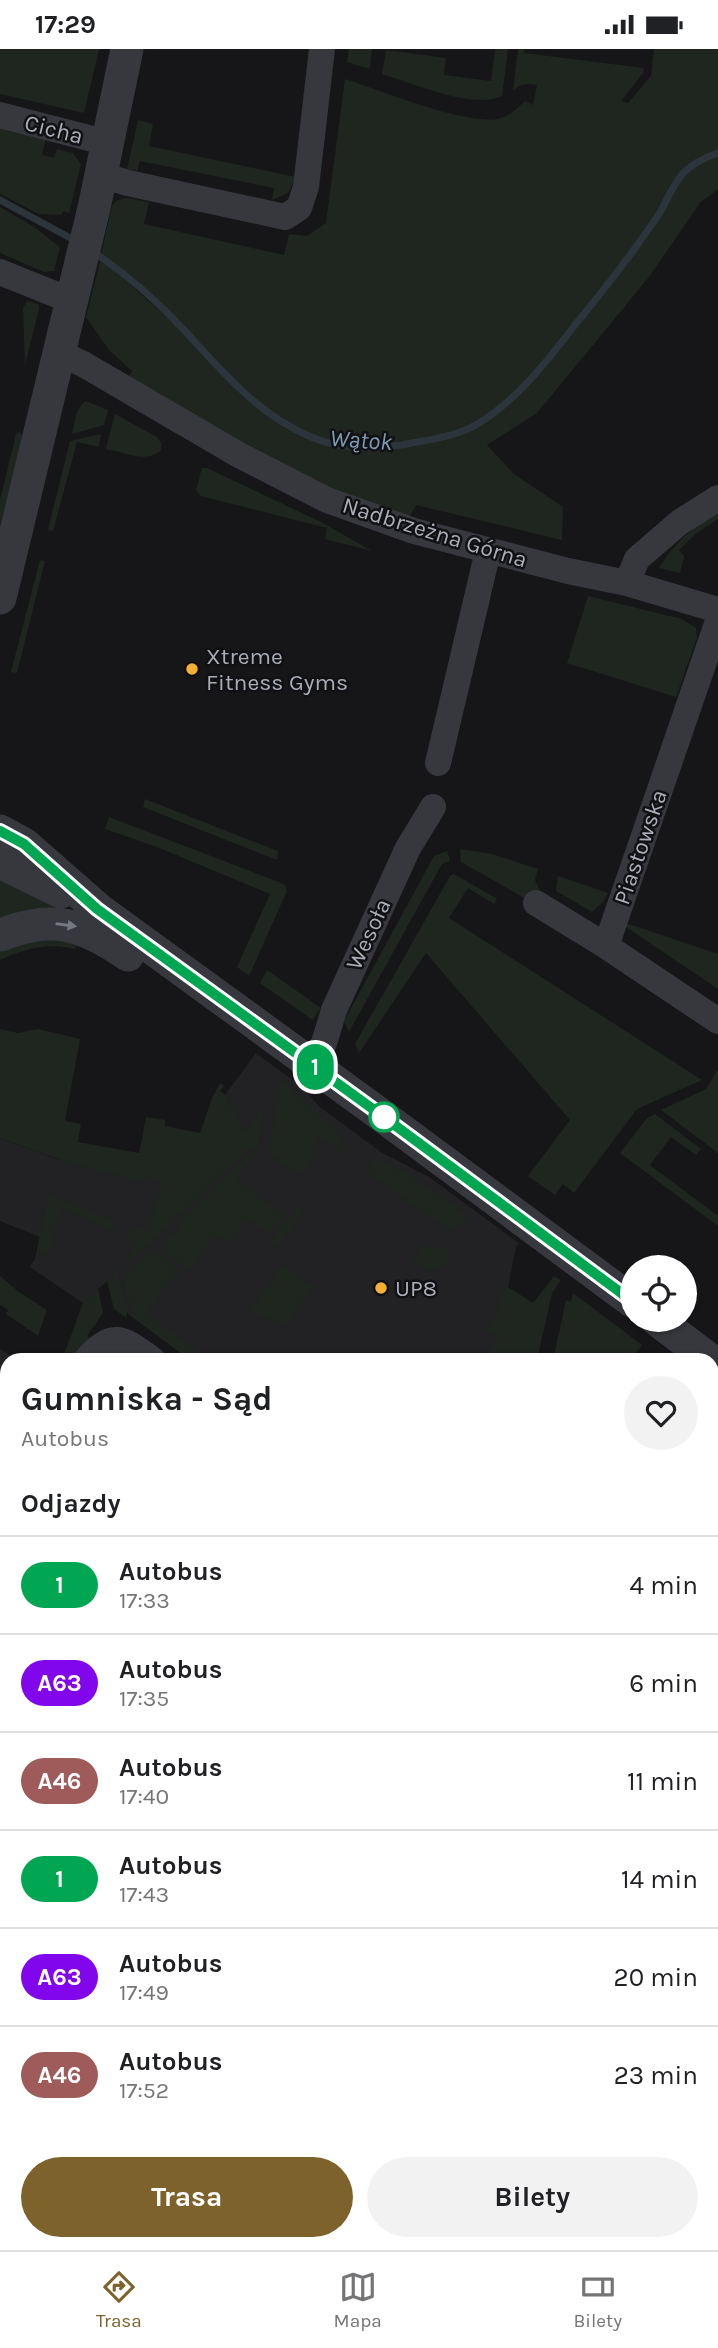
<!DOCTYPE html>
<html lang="pl">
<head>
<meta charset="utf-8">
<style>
	:root { --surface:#fff; --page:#f2f2f2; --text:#202124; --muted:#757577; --line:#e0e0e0; --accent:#7e622b }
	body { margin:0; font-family:Karla,sans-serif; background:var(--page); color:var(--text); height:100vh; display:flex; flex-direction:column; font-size:26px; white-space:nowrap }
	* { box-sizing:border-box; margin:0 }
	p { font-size:23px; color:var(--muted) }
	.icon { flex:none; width:38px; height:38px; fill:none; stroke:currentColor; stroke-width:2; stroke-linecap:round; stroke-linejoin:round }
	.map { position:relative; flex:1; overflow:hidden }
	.sheet { position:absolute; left:0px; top:1304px; width:719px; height:898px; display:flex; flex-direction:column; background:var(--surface); border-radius:21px 21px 0 0; box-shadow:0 2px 5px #0004 }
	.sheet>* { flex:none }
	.badge { padding:0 14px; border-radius:23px; font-size:24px; line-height:46px }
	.controls { position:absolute; left:620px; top:1206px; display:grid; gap:14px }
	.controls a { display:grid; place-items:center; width:77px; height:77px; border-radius:50%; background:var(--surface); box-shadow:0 2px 5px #0004; font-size:35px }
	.map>.badge { position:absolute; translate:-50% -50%; box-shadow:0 0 0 4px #fff }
	h2 { padding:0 21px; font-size:26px; line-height:63px }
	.round { display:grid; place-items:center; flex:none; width:74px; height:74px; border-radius:37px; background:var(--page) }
	.head { display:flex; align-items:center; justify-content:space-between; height:119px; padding:0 21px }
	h1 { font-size:33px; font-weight:700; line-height:52px }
	.primary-button { display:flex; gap:14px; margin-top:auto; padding:14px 21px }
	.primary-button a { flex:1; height:80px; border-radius:42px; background:var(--accent); color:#fff; font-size:28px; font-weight:700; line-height:80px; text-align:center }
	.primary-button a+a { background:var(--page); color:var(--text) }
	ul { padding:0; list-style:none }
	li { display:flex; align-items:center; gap:21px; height:98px; padding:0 21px; border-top:2px solid var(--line) }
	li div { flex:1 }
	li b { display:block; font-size:26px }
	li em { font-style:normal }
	li .badge { min-width:77px; font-weight:700; text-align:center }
	.status { display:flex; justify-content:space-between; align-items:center; height:49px; padding:0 35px; background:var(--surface); direction:ltr }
	.status svg { height:19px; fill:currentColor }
	.menu { display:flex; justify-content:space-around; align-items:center; height:98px; border-top:2px solid var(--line); background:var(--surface); font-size:19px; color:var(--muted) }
	.menu a { display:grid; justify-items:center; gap:4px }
	.menu .active { color:var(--accent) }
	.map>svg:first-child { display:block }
	.built { fill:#222225 }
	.green { fill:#1e261f }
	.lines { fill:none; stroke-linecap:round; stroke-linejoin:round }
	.stream { stroke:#2c353c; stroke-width:7 }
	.minor { stroke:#37383d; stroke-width:26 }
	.tertiary { stroke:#37383d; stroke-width:33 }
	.oneway { fill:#757881 }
	.line-casing { stroke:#fff; stroke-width:16 }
	.line { stroke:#00a651; stroke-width:10 }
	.poi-dot { fill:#f2b134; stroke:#111113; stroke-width:2.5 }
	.stop-dot { fill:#fff; stroke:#00a651; stroke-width:3.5 }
	.labels { text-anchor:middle; stroke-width:5; stroke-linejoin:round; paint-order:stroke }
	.street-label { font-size:23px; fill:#a8adb8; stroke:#111113 }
	.poi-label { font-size:23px; fill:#a8adb8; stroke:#111113; text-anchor:start }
	.water-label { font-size:24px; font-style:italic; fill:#7f9bb3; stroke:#111113 }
</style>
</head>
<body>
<div class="status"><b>17:29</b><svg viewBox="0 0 49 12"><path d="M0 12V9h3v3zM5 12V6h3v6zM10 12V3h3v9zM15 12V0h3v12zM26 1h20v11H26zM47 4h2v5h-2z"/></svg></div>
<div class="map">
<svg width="718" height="2201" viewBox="0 0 718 2201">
	<rect width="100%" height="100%" fill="#161618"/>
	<path class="built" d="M256,1004L302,1038L320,1058L381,1103L429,1128L519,1194L516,1198L508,1238L495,1311H190L128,1265L116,1224L83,1254L30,1218L35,1210L40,1188L0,1172V1089L57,1110L162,1130L250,1094L225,1046Z
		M0,1300L18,1311H7V1344L0,1339Z
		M7,1796V1976L1,1971L0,1974V1824Z"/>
	<path class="green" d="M0,0H99L84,64L0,45Z
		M349,0H372L370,20L347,13Z
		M495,0H508L502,47C473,61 413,34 382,25L386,1L446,9L444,26L491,32Z
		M518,0H524V4L644,19L643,24L621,52L628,54L651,27L654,0H718V103C670,118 677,137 652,173C626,209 599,244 571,278C546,310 512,358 474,375C453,385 430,389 407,393C376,398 338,400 308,386C223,345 179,256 101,205L112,157L117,151L126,149L149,153L144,175L284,206L289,185L307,187L326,174L345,30C379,41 466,76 498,70C511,67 516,60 525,52L533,56L537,36C526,34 521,35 513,42Z
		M138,71L153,75L149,97L296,128L288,144L272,151L274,139L140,112L137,122L127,120Z
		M0,78L46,89L42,106L54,109L57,100L73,104L81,115L69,164L64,162L61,166L39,165L0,145Z
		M718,107V140L700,154L649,228L537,364L487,396L514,425L563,458L562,491L416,456L409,469L329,442L128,329L132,322L109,301L86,268L101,209L181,281L244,349L282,375L309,390L347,400H389L440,391L478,377L509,355L547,314L626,216L661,166L675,136L687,122L700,113Z
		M0,158L33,177L60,198L54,222L44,223L0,204Z
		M27,252L38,255L39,260L25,316L23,259Z
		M86,352L108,361L104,376L72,385C75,373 75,359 86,352Z
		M115,365L157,388L161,394V401C148,415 123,403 106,400Z
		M19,383L23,387L0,478V451L16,385Z
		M101,385L99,398L77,393L53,482L48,481L70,392Z
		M202,419H207L323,474L372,502L325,490L327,479L201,447L196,441Z
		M718,463V470L698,483L679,501L684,507L680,524L659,519C673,495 694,477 718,463Z
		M40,511L45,512L17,624L11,623Z
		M588,547L682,570L696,579L697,589L676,648L567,614Z
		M145,750L278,802L277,811L143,758Z
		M109,768L284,835L287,842L249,927L237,918L270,845L157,798L105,780Z
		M460,800L492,805L538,820L535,831L541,844L528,851L461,813Z
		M447,802L450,812L442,815L349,983L344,972L434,807Z
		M0,823L63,856L67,861L0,875Z
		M454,825L497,850L494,855L468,839L449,869L702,1031L637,1060L574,1144L563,1135L555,1146L528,1127L570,1071L426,904L359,1004L355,995L450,827Z
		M558,827L608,844L603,853L592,863L556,842Z
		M626,874L718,905V940L626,878Z
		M54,889L79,896L74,900C48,893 23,900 0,911V902L15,896Z
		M267,921L321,959L313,971L260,934Z
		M0,980L18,984L38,980L80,990L65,1072L81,1075L78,1093L139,1104L146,1068L165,1071V1077L200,1084L212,1049L220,1034L224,1037L220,1042L225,1046L245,1083L264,1058L258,1098L246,1102L117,1225L128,1259L126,1269L114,1260L107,1232L127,1212L136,1194L126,1189L128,1182L136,1180L148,1181L162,1132L146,1128L145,1133L69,1114L0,1089Z
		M718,1020V1104L661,1061L706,1040Z
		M281,1030L313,1061L340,1083V1093L348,1099L344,1105L320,1088L310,1102L314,1108L304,1122L296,1123L269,1104Z
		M655,1065L701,1100L696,1106L671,1088L650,1116L718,1167V1177L620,1104L647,1069Z
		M258,1102L236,1130L284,1166L269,1185L248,1170L229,1195L216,1186L189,1223L162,1198L180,1178V1173L251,1103Z
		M375,1109L416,1130L469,1168L468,1170C461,1178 453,1183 443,1177L366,1122Z
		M49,1145L110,1170L116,1177L115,1183L63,1159C61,1164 58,1170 56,1175C50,1191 58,1190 46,1207L40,1203L35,1210Z
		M297,1157L305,1162L276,1200L269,1195Z
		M422,1197L447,1199L448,1214L426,1221L412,1212Z
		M158,1202L181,1224L178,1228L174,1226L146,1264L207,1309L206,1311H190L134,1269L124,1234L126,1225L148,1203L153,1206Z
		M284,1216L313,1238L285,1276L249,1263Z
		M510,1226L508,1238L533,1254L554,1227L561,1231L552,1244L537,1311H489L498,1286L489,1282Z
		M0,1227L19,1243L47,1261L38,1287L6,1265L8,1261L0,1256Z
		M98,1240L103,1264L87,1287L90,1290L74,1311H62L83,1254Z
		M573,1244L642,1296L630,1311H553L566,1251L571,1253Z
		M712,1348L718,1352V1427L712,1435Z
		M7,1438V1595L0,1591V1446Z
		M718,1521V1622L712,1623V1529Z
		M0,1624L7,1628V1853L0,1851Z
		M718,1629V1726L714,1732L712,1630Z
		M1,1971L7,1974V2093L0,2090Z
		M718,2106V2201H519L522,2194H712V2118Z
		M95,2195H155L152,2201H109Z
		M164,2195V2194L239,2195L236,2201H162Z
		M323,2195V2194L392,2195L390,2201H321Z"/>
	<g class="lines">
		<path class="stream" d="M0,151L76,192
			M92,202C125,224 157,252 184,281C222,322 256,364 309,387C337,400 372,401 402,396C427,391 457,388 479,374C518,350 547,312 575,276C597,249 620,221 640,192C647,182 655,172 661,162C677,130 682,116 718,104"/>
		<path class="minor" d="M0,66L108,94
			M101,126L128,134L285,168L299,159L306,138L322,0
			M0,223L72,252
			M58,303L83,315L239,406L327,451L414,482L568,522L627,534L718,561
			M627,534L637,510L680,473L718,449
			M718,572L606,897L718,972
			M438,714L488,502
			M536,854L606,897
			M311,1015L324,994L334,961L408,799L433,758
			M86,1311C113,1280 123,1289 153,1311
			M0,1412L7,1404
			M0,1611L7,1615
			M712,1952L718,1944
			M712,2016L718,2019
			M0,2172L7,2175
			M53,2194L68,2201"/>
		<path class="tertiary" d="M0,549L94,159L127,0
			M0,782L24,795L98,860L377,1063L632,1252
			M0,813L61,843
			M0,886C55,865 81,875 128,906
			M656,1270L710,1311"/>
	</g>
	<defs><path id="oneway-solid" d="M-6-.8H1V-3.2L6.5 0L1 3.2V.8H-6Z" transform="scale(1.75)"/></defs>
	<use class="oneway" href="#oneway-solid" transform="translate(66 876) rotate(8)"/>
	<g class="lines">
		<defs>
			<path id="line" d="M0,782L24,795L97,860L377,1063L632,1252"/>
		</defs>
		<use href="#line" class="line-casing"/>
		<use href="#line" class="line"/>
	</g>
	<g class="poi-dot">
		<circle cx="192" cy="620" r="7"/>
		<circle cx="381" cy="1239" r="7"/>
	</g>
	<circle class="stop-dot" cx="384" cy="1068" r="14"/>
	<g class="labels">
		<g class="street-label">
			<text transform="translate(54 80) rotate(14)" y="8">Cicha</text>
			<text transform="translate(435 483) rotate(17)" y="8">Nadbrzeżna Górna</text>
			<text transform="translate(640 798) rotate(-71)" y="8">Piastowska</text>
			<text transform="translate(368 885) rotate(-65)" y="8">Wesoła</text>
		</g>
		<g class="poi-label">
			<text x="206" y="615">Xtreme<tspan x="206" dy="26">Fitness Gyms</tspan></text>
			<text x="395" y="1247">UP8</text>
		</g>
		<g class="water-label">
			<text transform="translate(361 391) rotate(4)" y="8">Wątok</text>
		</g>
	</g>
</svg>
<div class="controls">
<a><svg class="icon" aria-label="locate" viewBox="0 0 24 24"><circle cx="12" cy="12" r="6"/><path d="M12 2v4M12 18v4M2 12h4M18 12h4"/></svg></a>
</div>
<b class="badge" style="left:315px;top:1018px;background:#00a651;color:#fff">1</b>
<section class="sheet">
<div class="head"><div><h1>Gumniska - Sąd</h1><p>Autobus</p></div><a class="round"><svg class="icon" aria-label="heart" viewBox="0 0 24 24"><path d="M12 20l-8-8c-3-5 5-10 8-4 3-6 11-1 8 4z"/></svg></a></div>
<h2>Odjazdy</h2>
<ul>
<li><span class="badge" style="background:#00a651;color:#fff">1</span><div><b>Autobus</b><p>17:33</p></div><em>4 min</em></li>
<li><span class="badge" style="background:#8206eb;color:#fff">A63</span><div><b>Autobus</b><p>17:35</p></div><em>6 min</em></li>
<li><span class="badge" style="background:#9e5b5a;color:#fff">A46</span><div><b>Autobus</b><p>17:40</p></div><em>11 min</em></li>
<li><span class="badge" style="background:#00a651;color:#fff">1</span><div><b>Autobus</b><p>17:43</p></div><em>14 min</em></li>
<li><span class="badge" style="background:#8206eb;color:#fff">A63</span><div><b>Autobus</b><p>17:49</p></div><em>20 min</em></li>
<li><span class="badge" style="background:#9e5b5a;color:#fff">A46</span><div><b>Autobus</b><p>17:52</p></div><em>23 min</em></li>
</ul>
<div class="primary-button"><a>Trasa</a><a>Bilety</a></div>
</section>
</div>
<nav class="menu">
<a class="active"><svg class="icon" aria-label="directions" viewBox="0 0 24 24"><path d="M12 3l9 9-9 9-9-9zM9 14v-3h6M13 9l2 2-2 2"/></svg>Trasa</a>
<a><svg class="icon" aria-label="map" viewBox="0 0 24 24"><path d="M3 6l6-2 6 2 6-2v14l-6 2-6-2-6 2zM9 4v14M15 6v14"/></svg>Mapa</a>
<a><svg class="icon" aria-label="tickets" viewBox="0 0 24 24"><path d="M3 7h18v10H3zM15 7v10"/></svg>Bilety</a>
</nav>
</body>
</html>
